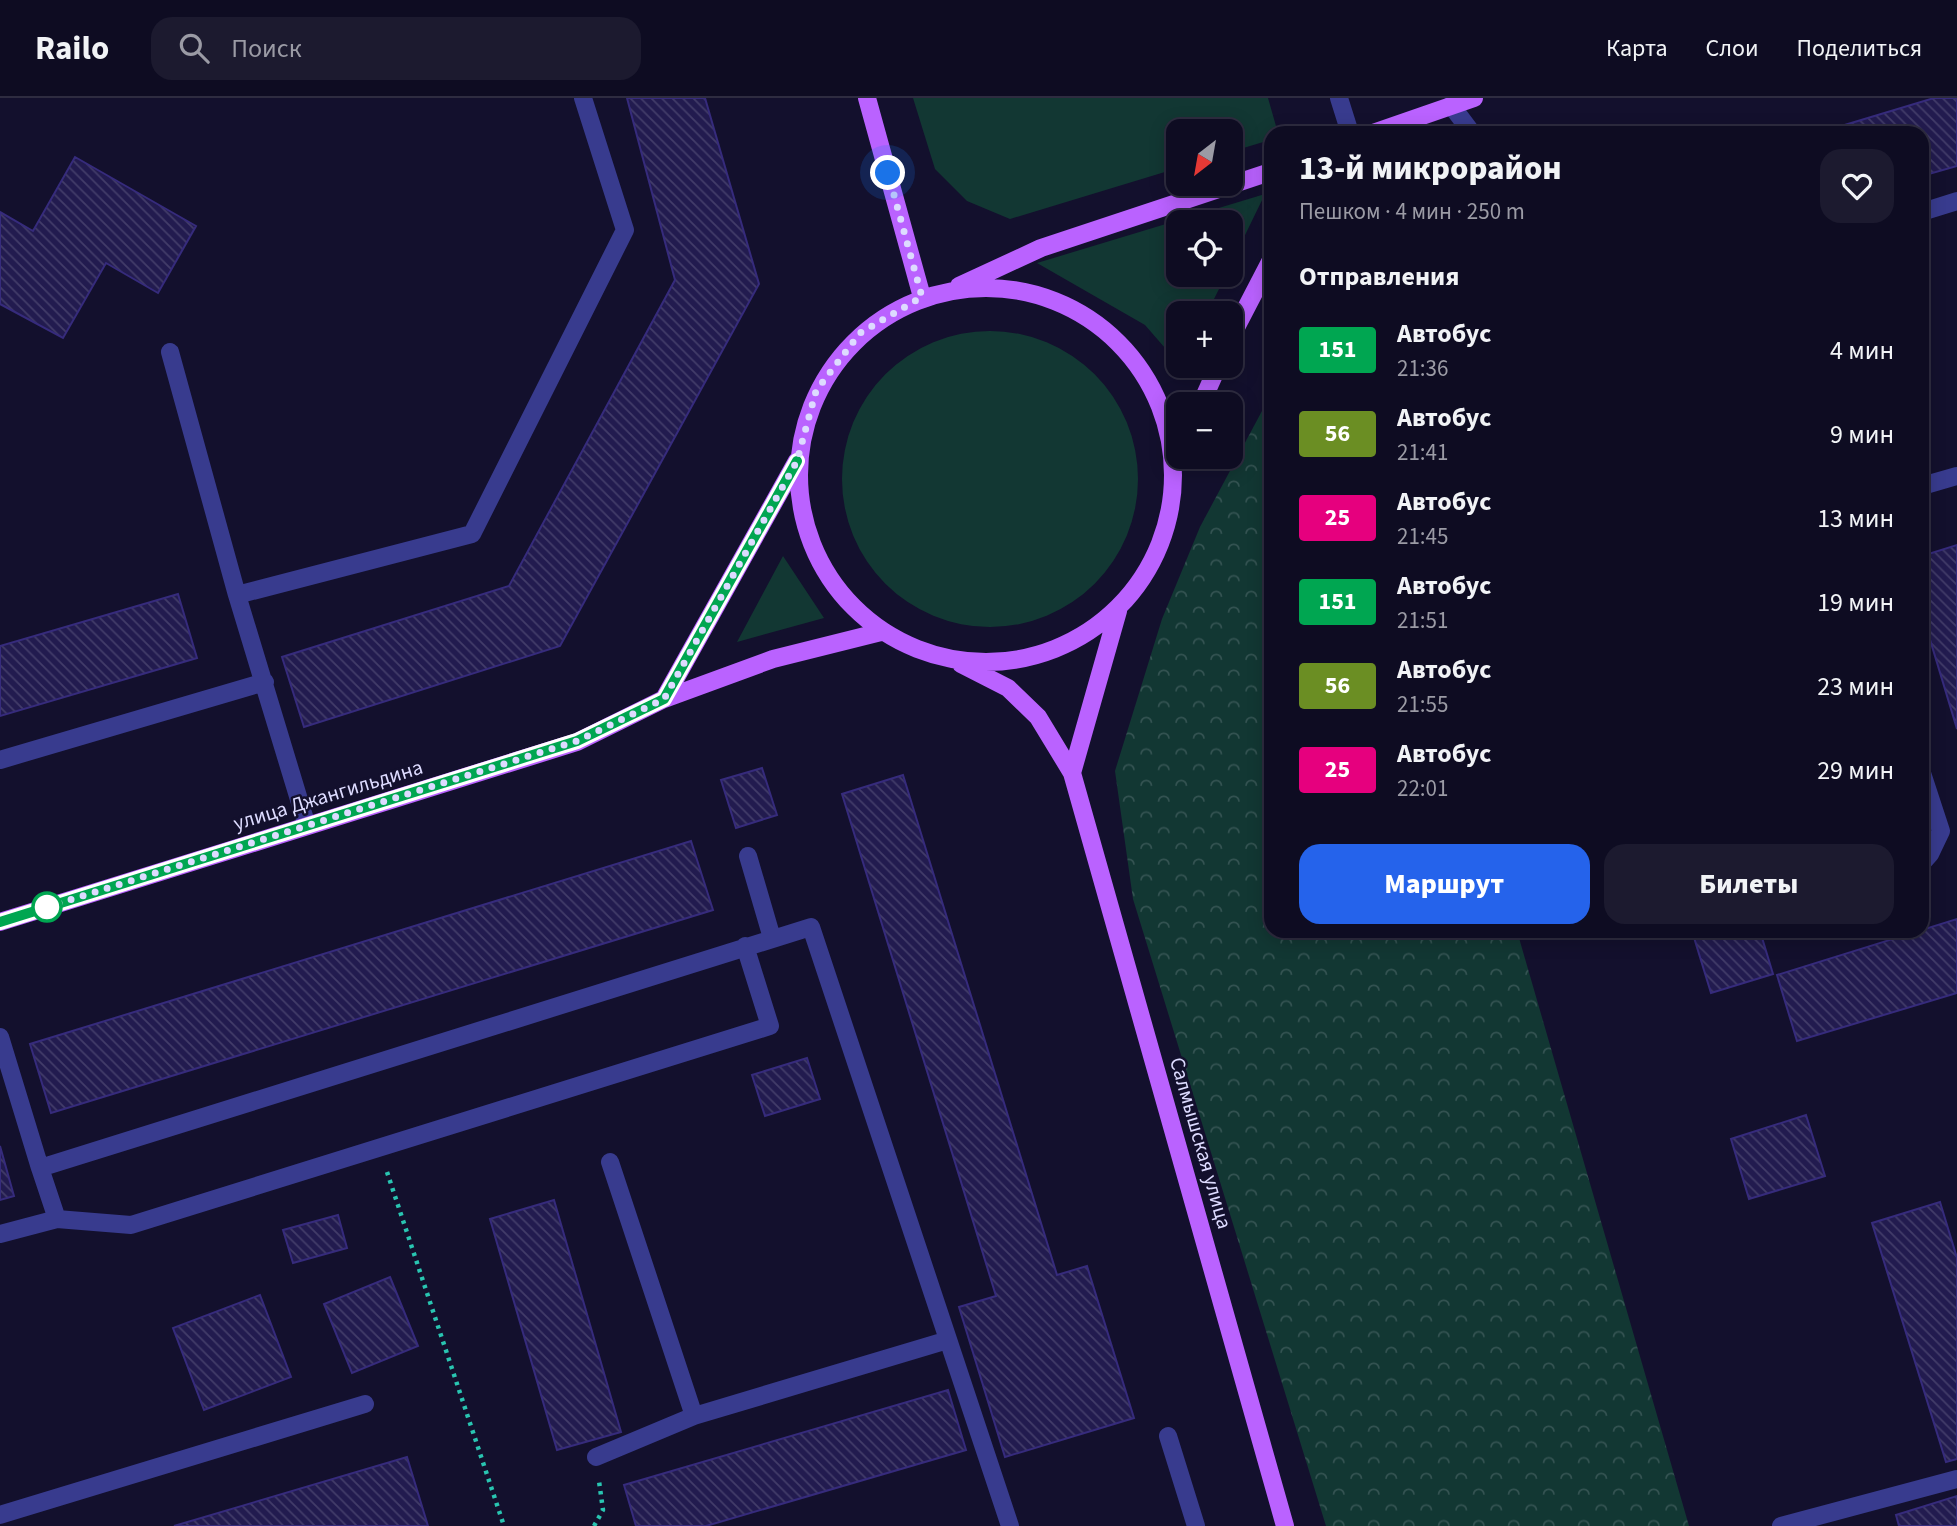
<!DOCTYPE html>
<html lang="ru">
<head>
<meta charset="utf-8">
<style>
	:root { --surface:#0e0c22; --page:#1c1a2f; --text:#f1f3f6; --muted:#9b9ba5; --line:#2e2c40; --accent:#2563eb }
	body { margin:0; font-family:"Source Sans 3",sans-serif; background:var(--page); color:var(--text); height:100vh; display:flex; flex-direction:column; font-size:26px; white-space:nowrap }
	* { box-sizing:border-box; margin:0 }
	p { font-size:23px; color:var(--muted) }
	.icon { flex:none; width:38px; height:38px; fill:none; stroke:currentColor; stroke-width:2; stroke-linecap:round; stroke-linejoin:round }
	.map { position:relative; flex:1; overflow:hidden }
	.details { position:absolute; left:1264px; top:28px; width:665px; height:812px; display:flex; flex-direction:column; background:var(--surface); border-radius:21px; box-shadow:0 4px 18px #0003,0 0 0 2px var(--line) }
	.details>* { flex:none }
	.badge { padding:0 14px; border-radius:5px; font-size:24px; line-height:46px }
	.needle { width:46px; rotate:211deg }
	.controls { position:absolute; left:1166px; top:21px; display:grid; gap:14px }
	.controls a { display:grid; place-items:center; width:77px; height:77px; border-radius:14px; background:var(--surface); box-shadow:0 4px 18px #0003,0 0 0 2px var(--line); font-size:35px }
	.you { position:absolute; width:35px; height:35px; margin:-18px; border:5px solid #fff; border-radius:50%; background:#1a73e8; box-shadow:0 0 0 10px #1a73e833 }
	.map>.badge { position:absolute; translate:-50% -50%; box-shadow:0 0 0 4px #fff }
	h2 { padding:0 35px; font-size:26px; line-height:63px }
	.round { display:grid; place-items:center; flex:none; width:74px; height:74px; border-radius:21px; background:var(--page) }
	.overview { display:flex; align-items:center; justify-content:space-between; height:119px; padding:0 35px }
	h1 { font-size:33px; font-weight:800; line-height:52px }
	.action { display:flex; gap:14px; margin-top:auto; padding:14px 35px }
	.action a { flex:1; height:80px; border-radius:21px; background:var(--accent); color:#fff; font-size:28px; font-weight:800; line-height:80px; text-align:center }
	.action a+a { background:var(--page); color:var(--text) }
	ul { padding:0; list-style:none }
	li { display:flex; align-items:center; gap:21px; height:84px; padding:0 35px }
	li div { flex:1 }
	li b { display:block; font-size:26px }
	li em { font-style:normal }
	li .badge { min-width:77px; font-weight:700; text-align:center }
	header { display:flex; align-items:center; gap:42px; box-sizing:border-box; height:98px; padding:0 35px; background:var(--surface); border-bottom:2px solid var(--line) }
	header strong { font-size:33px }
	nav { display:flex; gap:38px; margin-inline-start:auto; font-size:24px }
	.search { width:490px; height:63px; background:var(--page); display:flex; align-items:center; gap:18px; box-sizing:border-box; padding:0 24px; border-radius:21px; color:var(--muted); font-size:26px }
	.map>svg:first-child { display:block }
	.green { fill:#123733 }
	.forest { fill:url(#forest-crowns) }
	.building { fill:url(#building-back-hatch); stroke:#362b7c; stroke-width:2 }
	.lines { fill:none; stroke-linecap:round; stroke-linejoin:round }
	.path { stroke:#29c5b1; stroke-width:4.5; stroke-dasharray:3.5 5; stroke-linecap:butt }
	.minor { stroke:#383b8e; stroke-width:18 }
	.major { stroke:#ba62ff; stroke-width:18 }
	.line-casing { stroke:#fff; stroke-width:16 }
	.line { stroke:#00a651; stroke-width:10 }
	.walk { stroke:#dddbff; stroke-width:7; stroke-dasharray:0 12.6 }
	.stop-dot { fill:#fff; stroke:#00a651; stroke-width:3.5 }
	.labels { text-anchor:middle; stroke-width:5; stroke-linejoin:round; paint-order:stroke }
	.street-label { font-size:21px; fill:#dddbff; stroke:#13102d }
</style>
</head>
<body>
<header>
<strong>Railo</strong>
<div class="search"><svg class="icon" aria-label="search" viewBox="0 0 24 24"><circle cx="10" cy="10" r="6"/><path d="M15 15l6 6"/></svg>Поиск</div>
<nav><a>Карта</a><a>Слои</a><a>Поделиться</a></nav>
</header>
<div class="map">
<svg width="1957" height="1428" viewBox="0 0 1957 1428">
	<defs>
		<pattern id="forest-crowns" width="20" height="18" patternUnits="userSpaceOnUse" patternTransform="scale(1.75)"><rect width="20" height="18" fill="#123733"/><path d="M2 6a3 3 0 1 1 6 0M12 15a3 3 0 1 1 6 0" fill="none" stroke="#345352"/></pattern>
		<pattern id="building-back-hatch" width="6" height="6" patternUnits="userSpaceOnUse" patternTransform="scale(1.75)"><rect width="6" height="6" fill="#221b4f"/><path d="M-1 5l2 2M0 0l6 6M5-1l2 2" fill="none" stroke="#423c69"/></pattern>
	</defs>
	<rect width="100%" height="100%" fill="#13102d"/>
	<path class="green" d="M913,0H1268L1278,35H1270V42L1230,54V33H1178V70L1010,121L967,103L935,71Z
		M1265,96L1230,168V124H1178V177H1226L1207,215H1178V265L1145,227L1037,165Z
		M842 381a148 148 0 1 1 296 0a148 148 0 1 1-296 0Z
		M783,458L824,520L737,544Z"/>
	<path class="forest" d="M1270,298V833H1517L1689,1428H1326L1133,801L1115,673L1162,521L1200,429Z"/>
	<path class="building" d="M627,0H705L759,186L560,548L304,629L282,559L509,488L675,182Z
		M1934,0H1957V68L1922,78V35H1818Z
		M75,59L196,128L158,195L106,165L63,240L0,206V114L33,133Z
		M1957,447V631L1922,515V458Z
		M178,496L197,560L0,618V548Z
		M762,670L777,717L736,730L721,682Z
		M903,677L1057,1177L1087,1168L1134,1320L1005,1359L959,1209L996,1198L842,696Z
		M691,743L713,812L51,1015L30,946Z
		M1957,821V895L1797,943L1777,877Z
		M1692,833H1760L1773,876L1711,895Z
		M807,960L820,1001L765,1018L752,977Z
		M1806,1017L1825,1078L1749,1101L1731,1041Z
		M0,1048L14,1098L0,1102Z
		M554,1102L621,1334L557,1352L490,1121Z
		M1940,1104L1957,1160V1361L1946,1364L1872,1125Z
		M338,1117L347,1150L293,1165L283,1132Z
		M390,1179L418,1248L352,1275L324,1206Z
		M260,1197L291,1279L204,1312L173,1230Z
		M948,1292L966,1352L706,1428H636L624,1387Z
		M407,1359L428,1428H174Z
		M1957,1398V1428H1899L1896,1417Z"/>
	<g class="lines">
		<path class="path" d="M387,1074L504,1428
			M594,1428L603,1412L599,1383"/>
		<path class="minor" d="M1339,0L1350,35
			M1451,7L1472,35
			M1922,114L1957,103
			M170,254L237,497
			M1922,388L1957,378
			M0,662L265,584
			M1922,675L1941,733L1930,756L1922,765
			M307,728L237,497L472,436L625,132L583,0
			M748,758L772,840
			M0,939L40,1070L811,829L1010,1428
			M610,1064L694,1318L948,1242
			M57,1121L131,1127L770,928L745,848
			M0,1136L57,1121L40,1070
			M1168,1338L1196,1428
			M596,1359L694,1318
			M0,1417L365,1306
			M1781,1428L1957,1381"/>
		<path class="major" d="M867,0L922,199
			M1373,35L1474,0
			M959,188L1041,150L1270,74
			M799 377a187 187 0 1 1 374 0a187 187 0 1 1-374 0Z
			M1230,241L1270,164
			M1201,306L1218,268
			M961,566L1008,590L1038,619L1072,675L1285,1428
			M664,601L797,363
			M1072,675L1118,513
			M0,824L577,644L664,601L773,561L881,534"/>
	</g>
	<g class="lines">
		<defs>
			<path id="line" d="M0,824L577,643L664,601L797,363"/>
		</defs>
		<use href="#line" class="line-casing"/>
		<use href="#line" class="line"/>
		<path class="walk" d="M47,809L577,643L664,601L797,363L816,293L860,235L922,199L888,75"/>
	</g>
	<circle class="stop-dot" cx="47" cy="809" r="14"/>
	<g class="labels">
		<g class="street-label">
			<text transform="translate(328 697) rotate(-17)" y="7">улица Джангильдина</text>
			<text transform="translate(1201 1045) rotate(74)" y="7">Салмышская улица</text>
		</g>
	</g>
</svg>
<div class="controls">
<a><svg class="needle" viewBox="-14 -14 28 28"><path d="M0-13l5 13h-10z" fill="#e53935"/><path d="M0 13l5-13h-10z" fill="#9b9ba5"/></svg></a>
<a><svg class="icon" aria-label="locate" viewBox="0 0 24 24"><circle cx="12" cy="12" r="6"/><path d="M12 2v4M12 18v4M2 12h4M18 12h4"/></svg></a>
<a>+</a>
<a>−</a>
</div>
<div class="you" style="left:888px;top:75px"></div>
<section class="details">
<div class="overview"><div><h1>13-й микрорайон</h1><p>Пешком · 4 мин · 250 m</p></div><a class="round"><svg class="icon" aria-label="heart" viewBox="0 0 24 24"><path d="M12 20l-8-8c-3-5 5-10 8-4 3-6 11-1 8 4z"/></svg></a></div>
<h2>Отправления</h2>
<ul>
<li><span class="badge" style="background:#00a651;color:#fff">151</span><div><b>Автобус</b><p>21:36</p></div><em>4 мин</em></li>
<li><span class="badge" style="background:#6b8e23;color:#fff">56</span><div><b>Автобус</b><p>21:41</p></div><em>9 мин</em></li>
<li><span class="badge" style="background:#e6007e;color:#fff">25</span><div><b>Автобус</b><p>21:45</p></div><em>13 мин</em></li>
<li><span class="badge" style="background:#00a651;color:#fff">151</span><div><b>Автобус</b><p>21:51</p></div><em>19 мин</em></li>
<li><span class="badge" style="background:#6b8e23;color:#fff">56</span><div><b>Автобус</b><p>21:55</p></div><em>23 мин</em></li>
<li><span class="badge" style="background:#e6007e;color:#fff">25</span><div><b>Автобус</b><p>22:01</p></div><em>29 мин</em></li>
</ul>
<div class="action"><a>Маршрут</a><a>Билеты</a></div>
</section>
</div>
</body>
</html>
